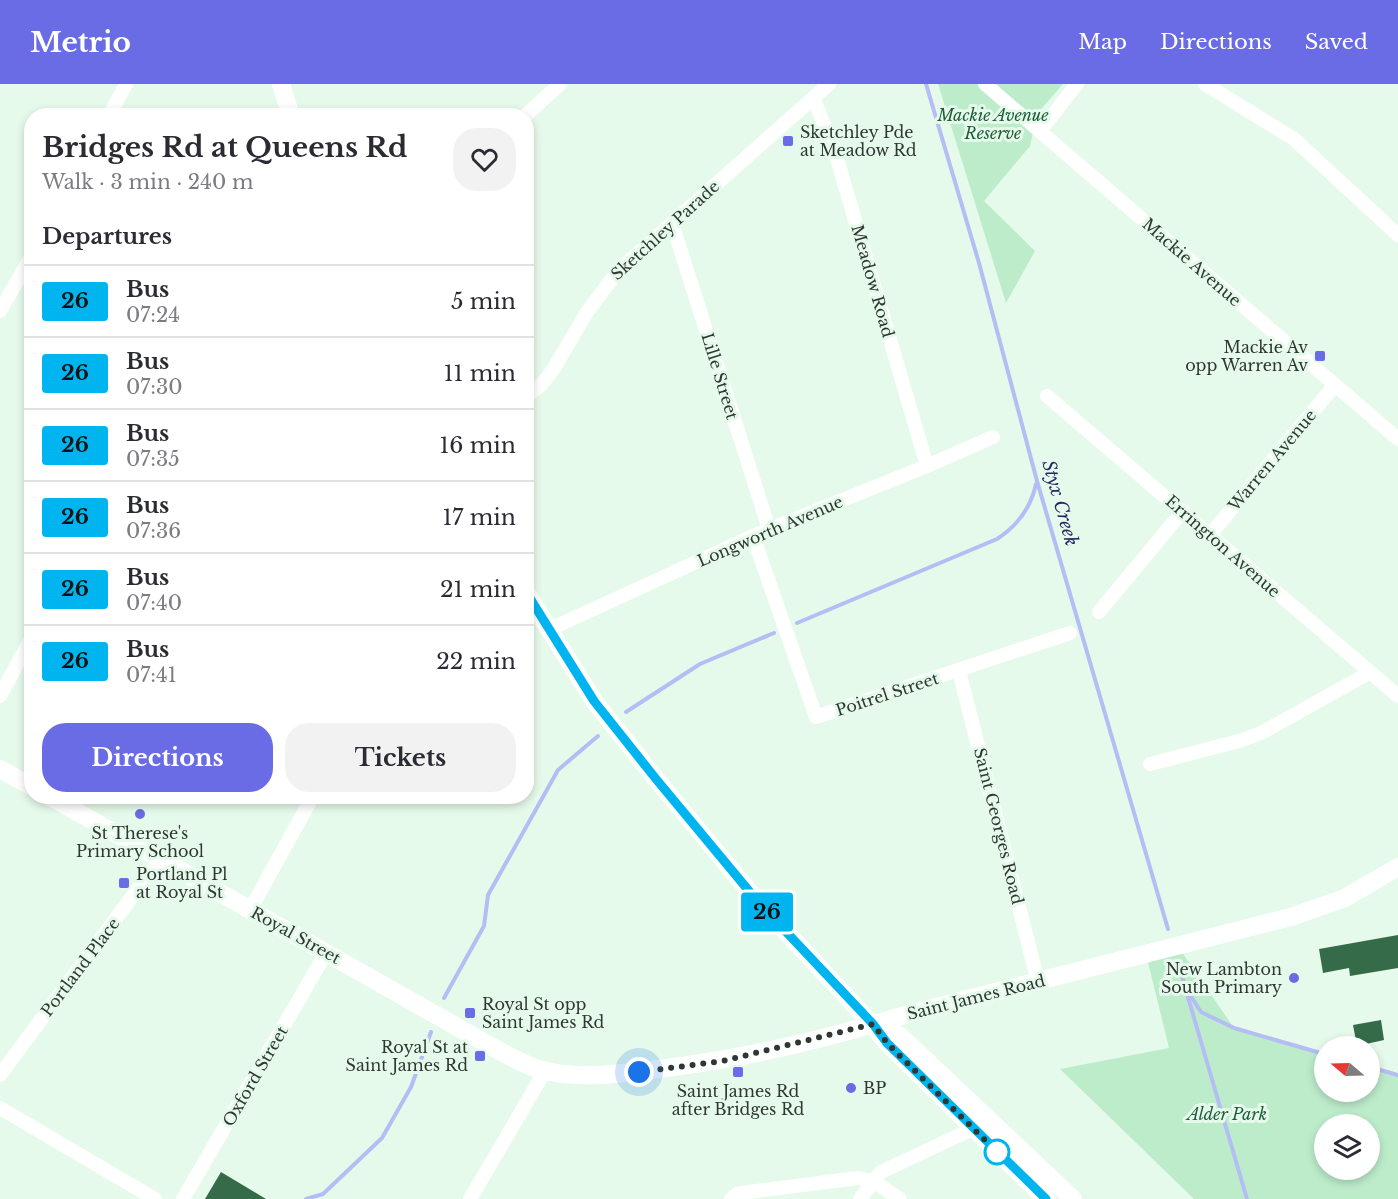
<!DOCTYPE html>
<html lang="en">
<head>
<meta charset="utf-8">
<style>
	:root { --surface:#fff; --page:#f2f2f3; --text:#2b2b33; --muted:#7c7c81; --line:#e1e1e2; --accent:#696ce5 }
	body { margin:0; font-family:"Libre Baskerville",serif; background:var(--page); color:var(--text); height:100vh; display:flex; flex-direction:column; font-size:22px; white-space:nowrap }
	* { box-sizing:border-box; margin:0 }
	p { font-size:20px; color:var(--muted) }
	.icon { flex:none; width:33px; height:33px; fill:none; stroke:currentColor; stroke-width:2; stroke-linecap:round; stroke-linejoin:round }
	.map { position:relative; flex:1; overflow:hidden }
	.drawer { position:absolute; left:24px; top:24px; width:510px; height:696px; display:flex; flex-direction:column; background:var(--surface); border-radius:24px; box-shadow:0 3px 9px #0003 }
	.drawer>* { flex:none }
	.badge { padding:0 12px; border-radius:4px; font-size:21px; line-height:39px }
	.needle { width:39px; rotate:289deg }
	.buttons { position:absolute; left:1314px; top:952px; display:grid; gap:12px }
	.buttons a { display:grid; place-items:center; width:66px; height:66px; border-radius:50%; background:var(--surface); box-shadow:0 3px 9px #0003; font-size:30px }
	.you { position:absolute; width:30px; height:30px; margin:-15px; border:4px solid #fff; border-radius:50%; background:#1a73e8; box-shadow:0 0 0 9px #1a73e833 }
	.map>.badge { position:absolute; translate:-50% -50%; box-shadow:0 0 0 3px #fff }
	h2 { padding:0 18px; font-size:22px; line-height:54px }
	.round { display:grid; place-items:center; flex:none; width:63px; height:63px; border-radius:24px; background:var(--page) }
	.summary { display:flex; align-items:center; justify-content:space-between; height:102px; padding:0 18px }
	h1 { font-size:28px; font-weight:800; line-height:45px }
	.primary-button { display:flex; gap:12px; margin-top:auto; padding:12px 18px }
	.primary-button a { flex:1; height:69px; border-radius:24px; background:var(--accent); color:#fff; font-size:24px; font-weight:800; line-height:69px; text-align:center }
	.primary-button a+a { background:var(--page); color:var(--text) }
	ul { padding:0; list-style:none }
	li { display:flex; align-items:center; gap:18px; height:72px; padding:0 18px; border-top:2px solid var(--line) }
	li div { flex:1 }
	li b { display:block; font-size:22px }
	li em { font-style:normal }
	li .badge { min-width:66px; font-weight:700; text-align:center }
	header { display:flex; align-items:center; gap:36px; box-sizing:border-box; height:84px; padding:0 30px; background:var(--accent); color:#fff }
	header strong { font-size:28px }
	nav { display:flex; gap:33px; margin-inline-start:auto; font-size:21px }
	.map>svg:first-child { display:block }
	.green { fill:#bdeccb; fill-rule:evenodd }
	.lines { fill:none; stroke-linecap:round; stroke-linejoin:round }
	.stream { stroke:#b5bdf5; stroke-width:4 }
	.building { fill:#356b49 }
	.minor { stroke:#fff; stroke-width:14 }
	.major { stroke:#fff; stroke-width:18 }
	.line-casing { stroke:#fff; stroke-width:14 }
	.line { stroke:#00b5ef; stroke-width:9 }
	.walk { stroke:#2f3732; stroke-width:6; stroke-dasharray:0 10.8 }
	.poi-dot { fill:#696ce5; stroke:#e6faeb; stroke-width:2 }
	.stop-dot { fill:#fff; stroke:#00b5ef; stroke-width:3 }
	.labels { text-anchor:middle; stroke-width:6; stroke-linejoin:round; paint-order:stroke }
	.park-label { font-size:16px; font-style:italic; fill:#1d5c38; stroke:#e6faeb }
	.poi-label { font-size:16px; fill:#2f3732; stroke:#e6faeb; text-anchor:start }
	.street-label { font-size:16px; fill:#2f3732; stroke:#e6faeb }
	.water-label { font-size:18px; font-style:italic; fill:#262566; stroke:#e6faeb }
</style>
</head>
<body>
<header>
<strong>Metrio</strong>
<nav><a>Map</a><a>Directions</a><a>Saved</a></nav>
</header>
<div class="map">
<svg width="1398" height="1115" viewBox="0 0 1398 1115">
	<rect width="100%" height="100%" fill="#e6faeb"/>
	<path class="green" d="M938,0H1063L1037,30L1030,62L984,117L1035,167L1006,219Z
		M1177,861L1234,944L1324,970V1008H1370V983L1398,991V1115H1194L1060,985L1169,964L1146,870ZM1324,1041H1370V1086H1324Z"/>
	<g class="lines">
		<path class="stream" d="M926,0L979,179L1037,397L1168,845
			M797,539L997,455C1017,442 1031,423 1036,400
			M626,628L700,580L774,549
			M1179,882L1185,903L1201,928L1234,944L1324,970
			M1185,903L1247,1115
			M444,914L484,842L488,811L558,686L598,652
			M1370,983L1398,991
			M306,1115L323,1110L382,1054L411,1003L431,948"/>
	</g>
	<path class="building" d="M1398,851V884L1350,892L1349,884L1323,889L1319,865Z
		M1381,936L1384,956L1357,962L1353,941Z
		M221,1088L266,1115H205Z"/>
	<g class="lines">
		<path class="minor" d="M985,0L1398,355
			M1205,0L1294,55L1398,151
			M813,14L833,61L927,382
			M109,32L126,0
			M525,32L560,0
			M1040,47L1077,0
			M672,139L769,445
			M0,227L32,171
			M1047,312L1398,612
			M526,313L541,301L553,286L587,228L618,187L829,0
			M1210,451L1335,301
			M753,452L816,633L1070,549
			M1099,528L1183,427
			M550,545L753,452L927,382L993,353
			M959,587L1038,898
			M0,612L32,553
			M1150,680L1239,657L1261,649L1369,589
			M250,826L313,712
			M0,991L160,775
			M0,1024L155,1115
			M183,1115L326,869
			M470,1115L545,987
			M731,1115L737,1110L748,1108L858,1094L873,1097L900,1115
			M860,1115L881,1088L981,1041"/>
		<path class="major" d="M281,0L291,32
			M526,508L594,617L656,695L759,819L873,941L887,959L1046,1115
			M0,685L32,703
			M49,712L496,965C511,973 528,983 546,987C579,995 617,990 651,986C735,976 820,957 901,932L1291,833L1345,814L1398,783
			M873,941L899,951L1073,1115"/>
	</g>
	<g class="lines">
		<defs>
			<path id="line" d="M526,508L594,617L656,695L759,819L873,940L887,959L1046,1115"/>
		</defs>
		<use href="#line" class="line-casing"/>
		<use href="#line" class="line"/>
		<path class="walk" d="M639,988L723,977L873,940L887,959L1002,1073L997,1068"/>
	</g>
	<g class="poi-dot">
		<rect x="782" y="51" width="12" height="12" rx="3"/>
		<rect x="1314" y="266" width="12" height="12" rx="3"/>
		<circle cx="140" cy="730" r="6"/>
		<rect x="118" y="793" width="12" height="12" rx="3"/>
		<circle cx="1294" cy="894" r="6"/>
		<rect x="464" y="923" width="12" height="12" rx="3"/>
		<rect x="474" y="966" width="12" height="12" rx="3"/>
		<rect x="732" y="982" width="12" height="12" rx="3"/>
		<circle cx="851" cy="1004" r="6"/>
	</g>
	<circle class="stop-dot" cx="997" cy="1068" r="12"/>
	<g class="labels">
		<g class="park-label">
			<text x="993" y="37">Mackie Avenue<tspan x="993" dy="18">Reserve</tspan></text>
			<text x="1227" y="1036">Alder Park</text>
		</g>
		<g class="poi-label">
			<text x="800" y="54">Sketchley Pde<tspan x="800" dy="18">at Meadow Rd</tspan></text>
			<text x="1308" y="269" text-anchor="end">Mackie Av<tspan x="1308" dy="18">opp Warren Av</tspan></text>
			<text x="140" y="755" text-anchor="middle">St Therese's<tspan x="140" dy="18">Primary School</tspan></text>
			<text x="136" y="796">Portland Pl<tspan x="136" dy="18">at Royal St</tspan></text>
			<text x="1282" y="891" text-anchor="end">New Lambton<tspan x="1282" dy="18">South Primary</tspan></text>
			<text x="482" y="926">Royal St opp<tspan x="482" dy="18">Saint James Rd</tspan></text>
			<text x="468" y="969" text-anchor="end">Royal St at<tspan x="468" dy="18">Saint James Rd</tspan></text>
			<text x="863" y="1010">BP</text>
			<text x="738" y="1013" text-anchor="middle">Saint James Rd<tspan x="738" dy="18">after Bridges Rd</tspan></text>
		</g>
		<g class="street-label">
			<text transform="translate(665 146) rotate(-42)" y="6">Sketchley Parade</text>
			<text transform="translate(1192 178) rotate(41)" y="6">Mackie Avenue</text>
			<text transform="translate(873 197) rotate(74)" y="6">Meadow Road</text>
			<text transform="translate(720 292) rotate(73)" y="6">Lille Street</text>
			<text transform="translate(1272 376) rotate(-50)" y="6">Warren Avenue</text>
			<text transform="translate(770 447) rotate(-23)" y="6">Longworth Avenue</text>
			<text transform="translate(1223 462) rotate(41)" y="6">Errington Avenue</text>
			<text transform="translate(887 610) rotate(-18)" y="6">Poitrel Street</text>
			<text transform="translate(999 742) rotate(76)" y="6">Saint Georges Road</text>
			<text transform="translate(296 851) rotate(29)" y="6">Royal Street</text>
			<text transform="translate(80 883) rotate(-53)" y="6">Portland Place</text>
			<text transform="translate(976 913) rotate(-14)" y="6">Saint James Road</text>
			<text transform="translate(255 992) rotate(-60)" y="6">Oxford Street</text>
		</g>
		<g class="water-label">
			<text transform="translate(1060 419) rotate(74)" y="6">Styx Creek</text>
		</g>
	</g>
</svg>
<div class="buttons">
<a><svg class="needle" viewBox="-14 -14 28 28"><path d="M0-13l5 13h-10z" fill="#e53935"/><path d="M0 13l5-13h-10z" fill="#7c7c81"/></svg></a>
<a><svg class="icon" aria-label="layers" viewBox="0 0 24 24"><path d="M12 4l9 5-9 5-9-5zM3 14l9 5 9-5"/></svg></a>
</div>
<div class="you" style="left:639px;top:988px"></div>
<b class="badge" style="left:767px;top:828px;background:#00b5ef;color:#111">26</b>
<section class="drawer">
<div class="summary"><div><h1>Bridges Rd at Queens Rd</h1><p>Walk · 3 min · 240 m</p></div><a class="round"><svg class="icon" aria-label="heart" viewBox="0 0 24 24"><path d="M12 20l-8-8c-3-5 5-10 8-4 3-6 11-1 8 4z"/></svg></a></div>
<h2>Departures</h2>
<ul>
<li><span class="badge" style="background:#00b5ef;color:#111">26</span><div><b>Bus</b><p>07:24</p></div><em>5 min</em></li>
<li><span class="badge" style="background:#00b5ef;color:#111">26</span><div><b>Bus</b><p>07:30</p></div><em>11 min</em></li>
<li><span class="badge" style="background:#00b5ef;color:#111">26</span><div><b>Bus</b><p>07:35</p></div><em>16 min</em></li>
<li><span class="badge" style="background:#00b5ef;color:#111">26</span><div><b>Bus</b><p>07:36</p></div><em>17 min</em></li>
<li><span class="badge" style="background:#00b5ef;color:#111">26</span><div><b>Bus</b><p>07:40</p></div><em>21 min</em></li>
<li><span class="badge" style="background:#00b5ef;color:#111">26</span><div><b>Bus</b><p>07:41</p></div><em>22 min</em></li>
</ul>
<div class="primary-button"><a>Directions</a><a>Tickets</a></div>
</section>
</div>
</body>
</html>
